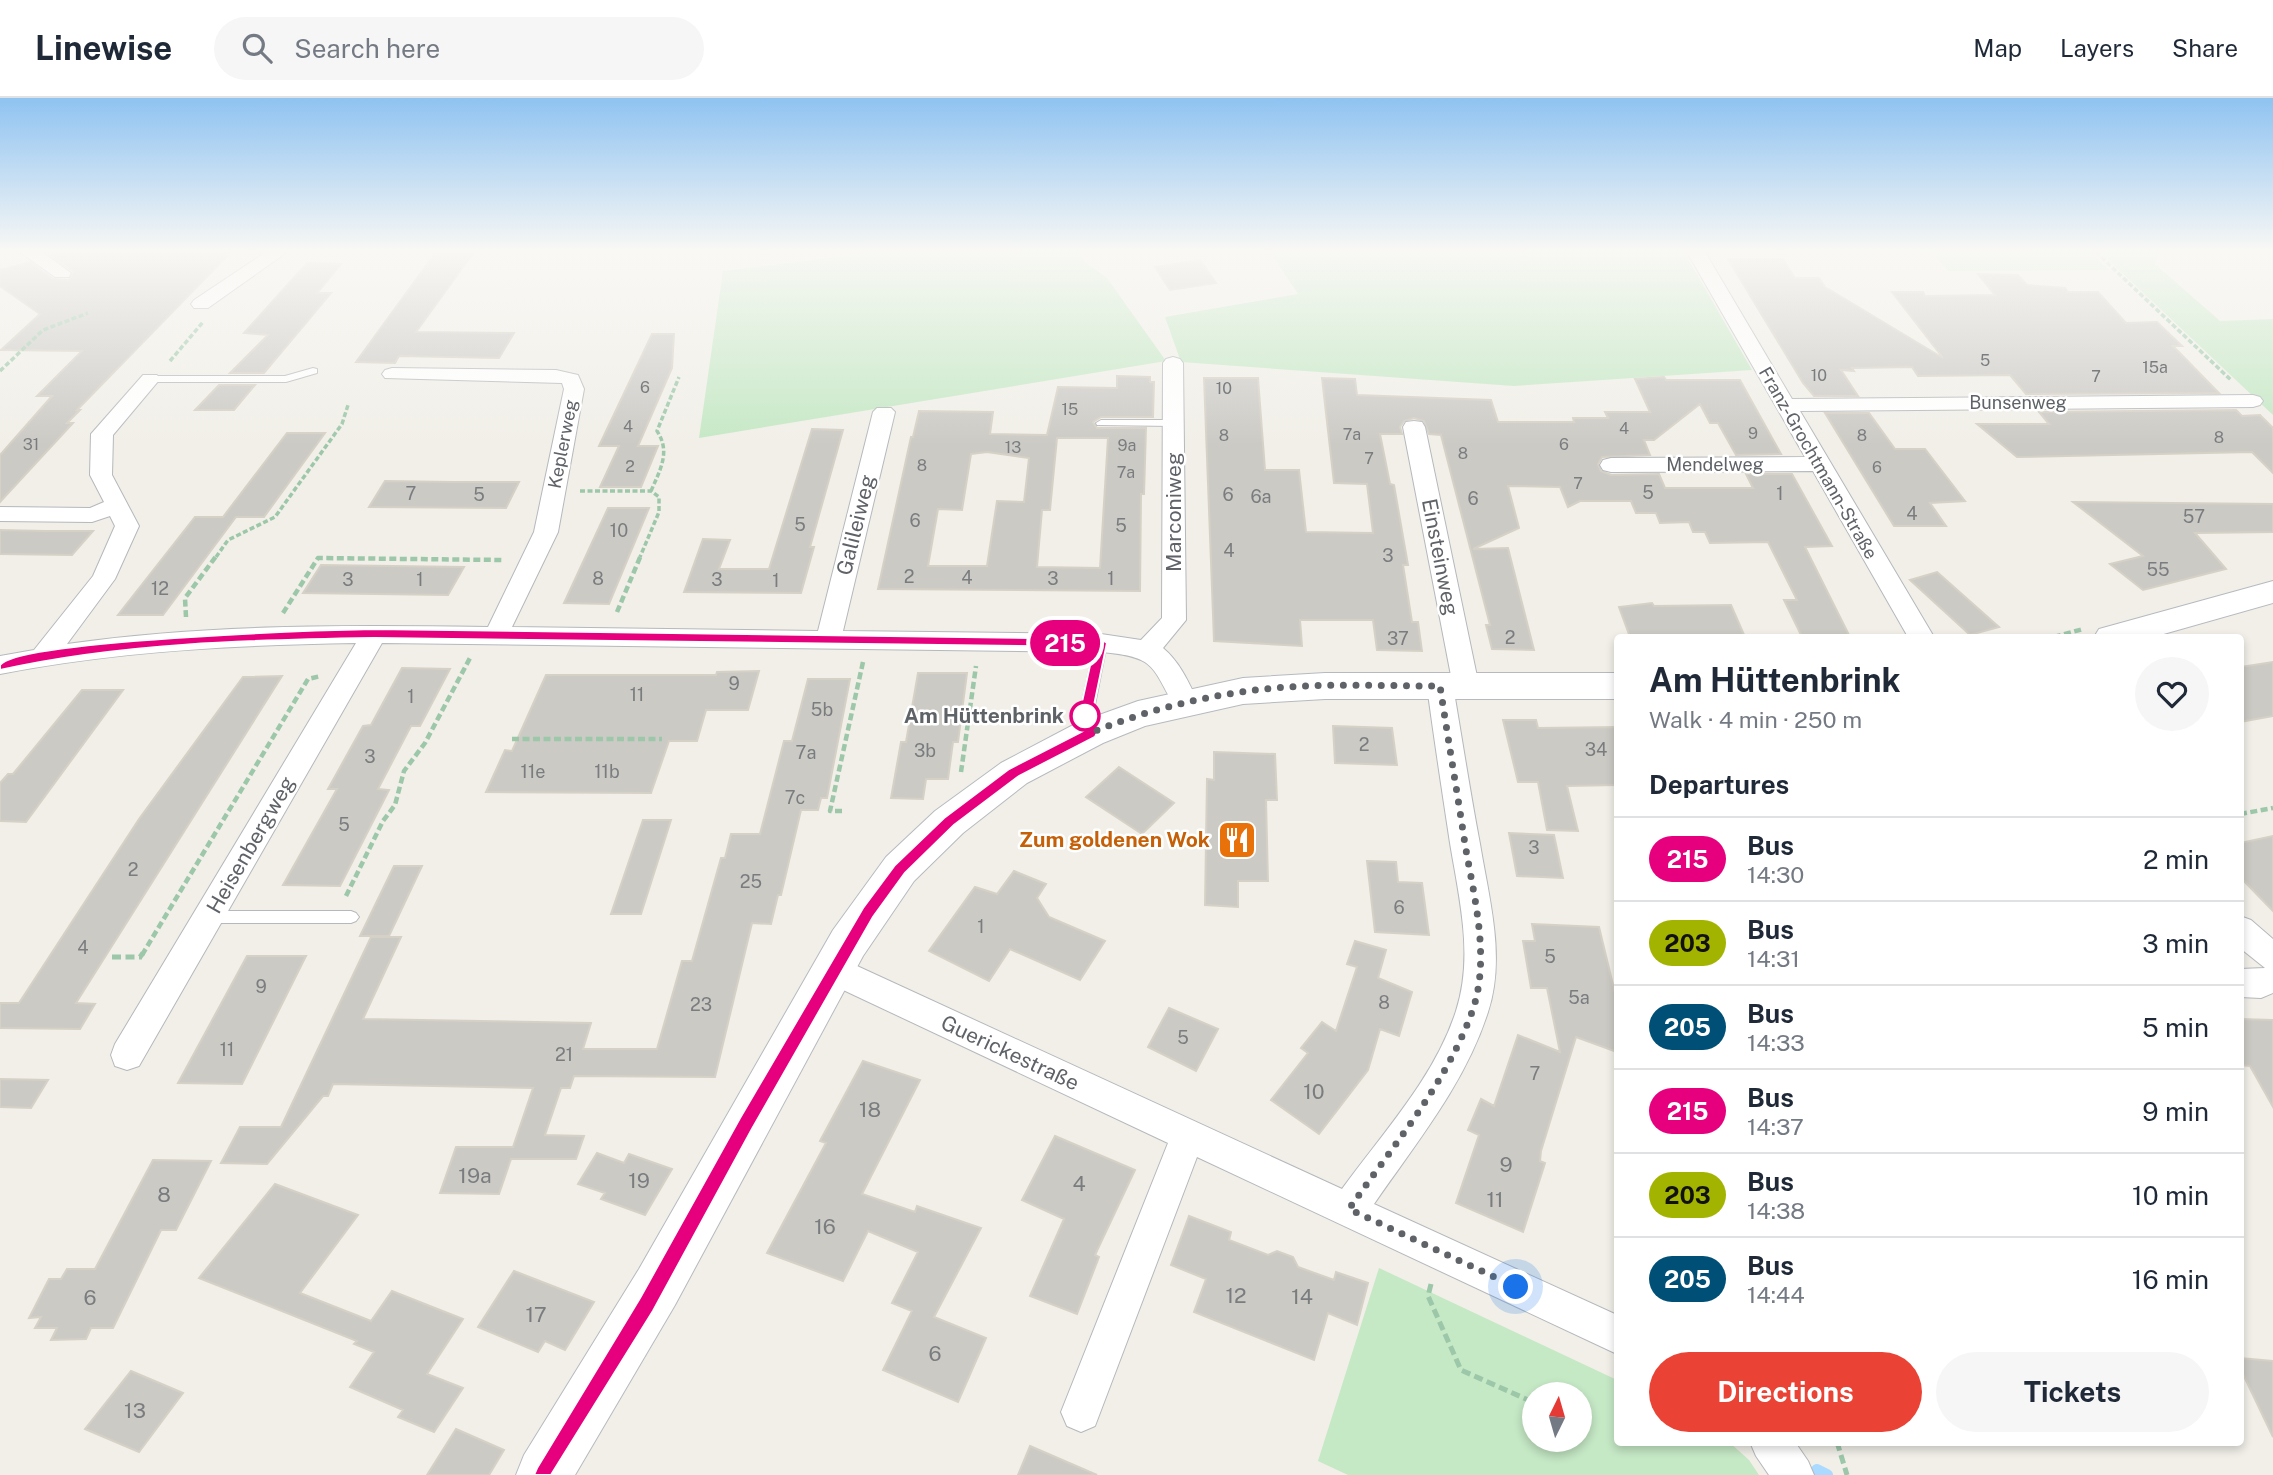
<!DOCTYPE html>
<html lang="en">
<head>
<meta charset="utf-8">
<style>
	:root { --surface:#fff; --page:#f6f6f7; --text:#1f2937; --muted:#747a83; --line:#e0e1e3; --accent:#ea4335 }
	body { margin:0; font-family:"Public Sans",sans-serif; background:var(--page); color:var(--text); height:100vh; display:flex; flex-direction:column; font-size:26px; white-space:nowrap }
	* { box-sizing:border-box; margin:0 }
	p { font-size:23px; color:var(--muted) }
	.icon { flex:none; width:38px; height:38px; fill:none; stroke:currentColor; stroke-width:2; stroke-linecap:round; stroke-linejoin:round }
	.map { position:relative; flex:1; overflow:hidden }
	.drawer { position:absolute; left:1614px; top:536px; width:630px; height:812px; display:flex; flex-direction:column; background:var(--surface); border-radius:7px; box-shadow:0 4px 10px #0003 }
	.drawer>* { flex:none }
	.badge { padding:0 14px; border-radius:23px; font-size:24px; line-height:46px }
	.needle { width:46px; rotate:5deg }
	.buttons { position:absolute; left:1522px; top:1284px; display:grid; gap:14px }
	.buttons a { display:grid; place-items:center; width:70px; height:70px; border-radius:50%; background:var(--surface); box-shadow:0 4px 10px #0003; font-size:35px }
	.you { position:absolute; width:35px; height:35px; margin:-18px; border:5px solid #fff; border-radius:50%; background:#1a73e8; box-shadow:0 0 0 10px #1a73e833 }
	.map>.badge { position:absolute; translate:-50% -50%; box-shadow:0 0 0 4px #fff }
	h2 { padding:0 35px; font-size:26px; line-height:63px }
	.round { display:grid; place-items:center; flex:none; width:74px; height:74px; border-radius:37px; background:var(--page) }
	.headline { display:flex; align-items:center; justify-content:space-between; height:119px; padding:0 35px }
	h1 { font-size:33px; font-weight:700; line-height:52px }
	.button { display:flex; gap:14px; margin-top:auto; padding:14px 35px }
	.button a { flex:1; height:80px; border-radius:42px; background:var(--accent); color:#fff; font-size:28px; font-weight:700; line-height:80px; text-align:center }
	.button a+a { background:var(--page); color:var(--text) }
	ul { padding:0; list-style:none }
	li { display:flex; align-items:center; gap:21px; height:84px; padding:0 35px; border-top:2px solid var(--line) }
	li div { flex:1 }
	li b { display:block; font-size:26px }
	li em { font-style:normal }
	li .badge { min-width:77px; font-weight:700; text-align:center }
	header { display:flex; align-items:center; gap:42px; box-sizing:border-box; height:98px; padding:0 35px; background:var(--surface); border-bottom:2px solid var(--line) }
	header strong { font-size:33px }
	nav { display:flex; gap:38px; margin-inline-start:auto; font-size:24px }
	.search { width:490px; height:63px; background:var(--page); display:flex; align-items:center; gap:18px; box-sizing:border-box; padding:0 24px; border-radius:38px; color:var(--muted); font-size:26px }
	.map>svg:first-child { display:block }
	.green { fill:#c5e8c5; fill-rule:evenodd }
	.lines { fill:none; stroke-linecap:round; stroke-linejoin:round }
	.stream { stroke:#aadaff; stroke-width:12 }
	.building { fill:#cccac5; stroke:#d6d1c6; stroke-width:2; fill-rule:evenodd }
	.lane-casing { stroke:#b5b8bc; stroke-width:2 }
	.street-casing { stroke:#b5b8bc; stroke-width:2 }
	.secondary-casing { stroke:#b6babf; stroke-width:2 }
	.path-far2 { stroke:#9cc7a9; stroke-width:3.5; stroke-dasharray:5 2.5; stroke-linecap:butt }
	.path-far1 { stroke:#9cc7a9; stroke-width:4.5; stroke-dasharray:7 3.5; stroke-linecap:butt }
	.path { stroke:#9cc7a9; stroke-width:5; stroke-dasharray:9 4.5; stroke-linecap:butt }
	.lane { fill:#fff; fill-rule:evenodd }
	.street { fill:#fff; fill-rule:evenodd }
	.secondary { fill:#fff; fill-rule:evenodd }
	.line { fill:#e6007e; stroke:#fff; stroke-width:2 }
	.walk { stroke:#5f6368; stroke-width:7; stroke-dasharray:0 12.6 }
	.stop-dot { fill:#fff; stroke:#e6007e; stroke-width:3.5 }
	.labels { text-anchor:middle; stroke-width:5; stroke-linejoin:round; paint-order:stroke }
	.far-number-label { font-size:16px; fill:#7a7d7f }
	.far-street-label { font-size:18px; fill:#5f6368; stroke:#fff }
	.number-label { font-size:18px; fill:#7a7d7f }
	.street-label { font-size:21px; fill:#5f6368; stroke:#fff }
	.stop-label { font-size:21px; font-weight:bold; fill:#5f6368; stroke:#fff; text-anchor:end }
	.food-label { font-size:21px; font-weight:bold; fill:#c56008; stroke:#fff; text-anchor:end }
	.near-number-label { font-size:21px; fill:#7a7d7f }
</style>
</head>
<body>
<header>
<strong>Linewise</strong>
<div class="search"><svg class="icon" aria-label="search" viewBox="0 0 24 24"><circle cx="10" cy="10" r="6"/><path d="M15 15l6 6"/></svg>Search here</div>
<nav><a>Map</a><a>Layers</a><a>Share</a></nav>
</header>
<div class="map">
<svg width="2273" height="1377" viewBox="0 0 2273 1377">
	<rect width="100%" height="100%" fill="#f1efe8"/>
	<path class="green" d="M875,154H1079L1085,164L1107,180L1166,263L699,340L723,173Z
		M1270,154H1684L1752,272L1514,288L1181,264L1165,219L1298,196Z
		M1932,154H2090L2109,172L1948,173Z
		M2100,154H2159L2155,166L2220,223L2273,221V317Z
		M1379,1170L1617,1282V1344H1729L1749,1362L1759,1377H1348L1318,1363ZM1535,1297H1580V1342H1535Z"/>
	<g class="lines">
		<path class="stream" d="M1817,1372L1827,1377"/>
	</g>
	<path class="building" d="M57,154H231L77,312H80L67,325H73L0,404V357L52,298H37L82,253L1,252L40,216L0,188V172L30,164L53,181L69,182L74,174L50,157Z
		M436,154H474L416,234L514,235L499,260L399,258L395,265L356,264Z
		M1728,161H1783L1795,180H1819L1825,189L1943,260L1892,194H1923L1925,198L1995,197L1978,176L2018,177L2027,187L2065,190L2068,194H2098L2126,225L2157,224L2182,248H2173L2219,295L2026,296L2010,277L1918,278L1912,269L1852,270L1854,273L1841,272L1858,298H1814L1803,285Z
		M1200,162L1216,185L1170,192L1155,169Z
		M307,165L341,166L317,195H331L264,275H230L268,237L244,235Z
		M652,236H674L672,270L638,348H658L641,389H600L619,348H599Z
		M1117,278L1150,279V284H1154L1153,319H1101L1093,324L1097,330H1146L1144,396H1141L1140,493L878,491L911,339H913L919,313L993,314L990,336L1047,337L1058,289L1117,290ZM1057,340H1108L1100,470L1037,469L1042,412H1050ZM987,354L1029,360L1024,404L997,403L987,468H928L938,411L962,412L971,356Z
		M1664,279L1666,282H1740L1781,356L1736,357L1718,325H1710L1700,306L1654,342H1644L1650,357L1602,359L1598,366L1601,373L1611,377L1659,376L1665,390H1753L1746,376H1792L1832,448L1805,449L1850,539H1802L1784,502H1797L1768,444L1710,445L1705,434H1693L1689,424L1660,425L1656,415H1636L1631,403H1580L1568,409L1560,389L1508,388L1519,430L1473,451L1508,450L1534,552L1492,551L1486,527H1490L1441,337L1429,336L1424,323L1414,320L1404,323L1400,329L1402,336H1380L1390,386L1394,387L1408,467H1403L1412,524H1418L1422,553L1377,552L1373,522H1300L1302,548L1214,543L1204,280H1258L1265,372H1299L1306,434L1373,435L1367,386L1334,385L1322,280L1355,281L1357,297L1491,302L1498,324H1574L1573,320H1608L1605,314H1650L1635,281Z
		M219,287H255L234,312H195Z
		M2236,312L2242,318L2260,317L2273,330V375L2252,354L2017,359L1977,326H2049L2039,314Z
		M1825,315H1869L1895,351H1925L1965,403L1930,405L1946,428H1894Z
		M812,331L843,332L810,449H814L801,495L684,494L703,441L730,442L719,471H769Z
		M287,335H325L264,419H236L163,517H118L195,419H223Z
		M385,383L452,384H519L506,410L369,409Z
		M2073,404L2273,406V434L2195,435L2226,471L2143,492L2110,466L2143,458Z
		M608,410H649L609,506L564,505Z
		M0,432L45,433H93L72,457L0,456Z
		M321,467L392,468L464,469L448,497L303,495Z
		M1937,474L1999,529L1970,537L1910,482Z
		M1652,505L1654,508L1731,507L1745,539H1630L1619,509Z
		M2273,564V618L2240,624V569Z
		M402,570L450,571L420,628H411L378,691L389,692L340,788L283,787L337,691H328L363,628L371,627Z
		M759,573L748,612H706L697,643H669L651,695L486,694L505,652L512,653L546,577H716L717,574Z
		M918,575H967L958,644H953L948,681H926L923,701L891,700L901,644H906Z
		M282,578L76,905L95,906L80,931L0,930V905H19L139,721L243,579Z
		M808,581H850L827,700H821L818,712H801L781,797H778L771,826L752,825L715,979L574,978L570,990H561L545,1037L584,1038L576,1061H511L499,1096L440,1095L456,1049H513L533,990L333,986L328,998H323L267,1066L221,1065L240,1029H281L371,839H401L363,921L591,925L583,951H657L682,863H692L721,760H725L731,736H760L784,643H792Z
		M82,592H123L26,724L0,723V685L8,676H13Z
		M1503,622H1536L1538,630L1617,629V687L1567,688L1578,733L1547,732L1538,684H1518Z
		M1333,628L1392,630L1397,667L1335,665Z
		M1214,654L1275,656L1277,702H1266L1268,783H1238V809L1205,807L1207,681L1214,682Z
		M1119,669L1174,705L1142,736L1086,699Z
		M643,722H671L641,816H611Z
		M1509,735L1554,737L1563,780L1517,778Z
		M2273,738V813L2240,779V745Z
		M1367,763L1396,764L1398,784L1422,785L1429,837L1375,834Z
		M394,768H422L389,838H360Z
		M1014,773L1046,786L1037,800L1049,819L1105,843L1080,882L1010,851L989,883L929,853L975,789L997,796Z
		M1532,826L1599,829L1617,903V954L1576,939L1541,1053L1540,1063L1545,1065L1523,1134L1456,1105L1479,1037L1468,1032L1481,1001L1494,1008L1518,937L1560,954L1547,890H1531L1523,843H1535Z
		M1355,843L1386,852L1378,880L1412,894L1399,938L1380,931L1368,972L1319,1036L1271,1002L1308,955L1301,950L1322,924L1336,933L1357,869L1347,866Z
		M247,858H306L242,986L178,985Z
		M1169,910L1218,931L1196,973L1148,949Z
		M2240,921L2273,922V1009L2250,968L2240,967Z
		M863,963L920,982L862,1096L915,1114L917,1108L981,1130L934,1219L986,1240L958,1304L883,1272L912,1213L892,1205L918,1154L868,1133L843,1183L767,1155L826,1045L820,1043Z
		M0,981L48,982L31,1010L0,1009Z
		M1055,1038L1135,1072L1095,1157L1099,1159L1077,1216L1030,1198L1064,1121L1022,1102Z
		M597,1055L624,1065L629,1056L672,1071L645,1117L601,1101L605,1095L578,1086Z
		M153,1062L211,1063L176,1132H161L113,1230H91L86,1241L51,1242L57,1230H35L41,1219L29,1220L49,1181H61L67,1171H95Z
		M275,1086L358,1117L300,1195L371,1223L392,1193L463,1221L427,1276L463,1290L434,1334L398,1319L403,1312L350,1289L374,1254L354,1246L357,1243L199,1180Z
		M1189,1118L1231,1134L1229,1142L1268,1157L1277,1153L1293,1159L1298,1169L1334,1182L1336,1174L1368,1185L1357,1227L1328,1215L1314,1262L1194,1214L1206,1181L1171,1167Z
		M514,1173L594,1204L565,1252L545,1243L538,1254L478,1229Z
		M2240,1260L2273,1263V1339L2240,1270Z
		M131,1273L183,1295L139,1354L85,1331Z
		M456,1331L504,1352L489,1377H427Z
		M1030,1348L1097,1377H1018Z"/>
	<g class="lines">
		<defs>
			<path id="lane" d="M313,270L317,271V275L286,284H150L145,281L150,278H285Z
				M1101,322H1173L1178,325L1173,328L1097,327L1096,325Z
				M1101,541L1107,545L1092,622L1097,635L1090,640L1085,639L1078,622L1095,545Z
				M209,813H351L356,815L359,819L356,823L351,825H209L204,823L201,819L204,815Z"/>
			<path id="street" d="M20,154H42L71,175L69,179H55Z
				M266,154H287L208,210H194L191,206L194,202Z
				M1687,154H1705L1792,301L2253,297L2260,299L2263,303L2260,307L2253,309L1800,313L1934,539H1908L1813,373L1611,374L1603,372L1600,367L1603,362L1611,360L1805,359Z
				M1173,259L1180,261L1183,265L1186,522L1163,550C1180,564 1189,585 1198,604L1194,611L1185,614L1176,611C1151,567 1156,559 1101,554L382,545L139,968L127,972L115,968L111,957L115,946L356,545C236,547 118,553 0,576V558L34,552L93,478L115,428L110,418L92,424L0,423V409L90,410L104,404L90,377L91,336L143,277H157L160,281L113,337L112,377L139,428L115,481L67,546C206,526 347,527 488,529L534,434L564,291L562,285L385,280L382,276L385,272L392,270L556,272L578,277L584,291L558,434L512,529L818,533L873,314L877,310H891L895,314L843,533L1101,536L1141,542L1162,520L1163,265L1166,261Z
				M1414,323L1422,324L1425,329L1479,588L1475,595L1466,597L1457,595L1453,588C1462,641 1470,693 1480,746C1489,801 1506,859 1488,914C1465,986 1416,1045 1374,1106L1617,1217V1256L1197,1059L1095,1328L1081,1334L1067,1328L1061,1314L1168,1045L822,882L817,872L822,862L833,859L844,862L1342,1091C1382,1036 1435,979 1456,913C1474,858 1459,800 1450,745C1442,693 1434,640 1427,588L1431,581L1440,579L1449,581L1453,588L1403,329L1406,324Z
				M2240,818L2251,822L2273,841V895L2261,900L2240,899V871L2265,870L2240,850Z
				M1750,1344H1795L1808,1363L1814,1377H1769L1756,1358Z"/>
			<path id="secondary" d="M2273,483V505L2153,539H2094L2099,531Z
				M1325,575H1617V601H1325L1243,606L1145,628L1103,645L1027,685L963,735L914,783L863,858L675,1207L575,1377H516L524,1357L639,1171L833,832L886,759L935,713L1001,665L1077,625L1138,603L1243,580Z"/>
		</defs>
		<use href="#lane" class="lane-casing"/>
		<use href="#street" class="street-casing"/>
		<use href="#secondary" class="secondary-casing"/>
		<path class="path-far2" d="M2096,154L2232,283
			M170,263L203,224
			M0,273L43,232L88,215
			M580,393H651L659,399V414L640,459
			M651,393C660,372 671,354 657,333L679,279
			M216,459L228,442L275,419L342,326L348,307"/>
		<path class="path-far1" d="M617,514L641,457
			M283,515L318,460L503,462
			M186,519L185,500L217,457
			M2054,539L2083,531
			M512,641H662
			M961,674L976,568
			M842,713H830L863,564
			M2240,716L2273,710
			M346,798L383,723L395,707L404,673L425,645L470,560
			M142,857L308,581L321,578"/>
		<path class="path" d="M112,859H142
			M140,859L143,855
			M1431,1186L1428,1198L1461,1272L1535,1305
			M1837,1344L1847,1377"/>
		<use href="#lane" class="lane"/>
		<use href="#street" class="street"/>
		<use href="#secondary" class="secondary"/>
	</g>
	<linearGradient id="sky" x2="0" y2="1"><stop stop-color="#8fc3f1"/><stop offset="0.44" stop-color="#f9f8f5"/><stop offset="1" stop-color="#f9f8f5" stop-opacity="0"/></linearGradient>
	<rect width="2273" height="347" fill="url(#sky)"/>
	<path class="line" d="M374,531L1101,541L1107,545L1091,622L1097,635L1095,639L1019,678L954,727L905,775L873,819L752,1031L653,1213L551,1377H534L537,1370L640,1200L740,1020L863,810L895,767L944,720L1009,671L1083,633L1078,622L1094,549L374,540C251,542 120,545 0,572V567C18,542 322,532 374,531Z"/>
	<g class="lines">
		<path class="walk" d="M1085,618L1090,635C1139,615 1188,602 1241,594C1306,584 1374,588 1440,588C1448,641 1457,693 1465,746C1474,799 1491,861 1472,914C1446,986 1392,1049 1349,1111L1516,1189"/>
	</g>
	<defs>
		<symbol id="restaurant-square" viewBox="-11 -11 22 22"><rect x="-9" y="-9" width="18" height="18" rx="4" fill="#e8710a" stroke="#fff"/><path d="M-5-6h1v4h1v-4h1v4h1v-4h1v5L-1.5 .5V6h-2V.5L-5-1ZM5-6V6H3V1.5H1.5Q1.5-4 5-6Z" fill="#fff"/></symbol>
	</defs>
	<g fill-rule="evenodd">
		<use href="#restaurant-square" x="1215" y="720" width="44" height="44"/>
	</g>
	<circle class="stop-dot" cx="1085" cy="618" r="14"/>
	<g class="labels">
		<g class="far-number-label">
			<text x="1985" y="268">5</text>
			<text x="2155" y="275">15a</text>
			<text x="1819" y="283">10</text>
			<text x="2096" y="284">7</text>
			<text x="645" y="295">6</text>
			<text x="1224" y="296">10</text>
			<text x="1070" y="317">15</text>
			<text x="628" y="334">4</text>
			<text x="1624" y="336">4</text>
			<text x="1753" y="341">9</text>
			<text x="1352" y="342">7a</text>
			<text x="1224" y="343">8</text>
			<text x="1862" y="343">8</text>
			<text x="2219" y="345">8</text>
			<text x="31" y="352">31</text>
			<text x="1564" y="352">6</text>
			<text x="1127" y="353">9a</text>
			<text x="1013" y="355">13</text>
			<text x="1463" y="361">8</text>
			<text x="1369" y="366">7</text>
			<text x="922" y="373">8</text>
			<text x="630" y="374">2</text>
			<text x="1877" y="375">6</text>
			<text x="1126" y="380">7a</text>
			<text x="1578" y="391">7</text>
		</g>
		<g class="far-street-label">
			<text x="2018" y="311">Bunsenweg</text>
			<text transform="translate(563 346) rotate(-79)" y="6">Keplerweg</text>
			<text transform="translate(1818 365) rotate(60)" y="6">Franz-Grochtmann-Straße</text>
			<text x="1715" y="373">Mendelweg</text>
		</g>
		<g class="number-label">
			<text x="1648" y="401">5</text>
			<text x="411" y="402">7</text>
			<text x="1780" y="402">1</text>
			<text x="479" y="403">5</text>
			<text x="1228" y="403">6</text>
			<text x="1261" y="405">6a</text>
			<text x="1473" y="407">6</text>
			<text x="1912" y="422">4</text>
			<text x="2194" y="425">57</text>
			<text x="915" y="429">6</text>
			<text x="800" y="433">5</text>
			<text x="1121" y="434">5</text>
			<text x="619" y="439">10</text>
			<text x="1229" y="459">4</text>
			<text x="1388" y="464">3</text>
			<text x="2158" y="478">55</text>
			<text x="909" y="485">2</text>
			<text x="967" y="486">4</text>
			<text x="598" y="487">8</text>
			<text x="1053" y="487">3</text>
			<text x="1111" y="487">1</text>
			<text x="348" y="488">3</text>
			<text x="420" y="488">1</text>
			<text x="717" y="488">3</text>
			<text x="776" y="489">1</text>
			<text x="160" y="497">12</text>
			<text x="1510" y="546">2</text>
			<text x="1398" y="547">37</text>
			<text x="734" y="592">9</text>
			<text x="637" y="603">11</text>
			<text x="411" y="605">1</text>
			<text x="822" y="618">5b</text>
			<text x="1364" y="653">2</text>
			<text x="1596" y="658">34</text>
			<text x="925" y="659">3b</text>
			<text x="806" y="661">7a</text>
			<text x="370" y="665">3</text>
			<text x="533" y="680">11e</text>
			<text x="607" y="680">11b</text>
			<text x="795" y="706">7c</text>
			<text x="344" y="733">5</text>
			<text x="1534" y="756">3</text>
			<text x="133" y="778">2</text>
			<text x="751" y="790">25</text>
			<text x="1399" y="816">6</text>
			<text x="981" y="835">1</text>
			<text x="83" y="856">4</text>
			<text x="1550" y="865">5</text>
			<text x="261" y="895">9</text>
			<text x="1579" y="906">5a</text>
			<text x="1384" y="911">8</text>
			<text x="701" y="913">23</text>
			<text x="1183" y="946">5</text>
			<text x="227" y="958">11</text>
			<text x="564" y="963">21</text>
			<text x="1535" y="982">7</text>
		</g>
		<g class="street-label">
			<text transform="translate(1174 414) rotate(-90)" y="7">Marconiweg</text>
			<text transform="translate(856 427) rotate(-76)" y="7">Galileiweg</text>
			<text transform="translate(1440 459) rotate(79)" y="7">Einsteinweg</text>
			<text transform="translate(251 747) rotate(-60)" y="7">Heisenbergweg</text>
			<text transform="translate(1010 955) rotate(25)" y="7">Guerickestraße</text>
		</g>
		<g class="stop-label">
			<text x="1064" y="625">Am Hüttenbrink</text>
		</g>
		<g class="food-label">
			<text x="1210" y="749">Zum goldenen Wok</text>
		</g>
		<g class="near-number-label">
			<text x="1314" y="1001">10</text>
			<text x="870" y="1019">18</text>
			<text x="1506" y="1074">9</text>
			<text x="475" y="1085">19a</text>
			<text x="639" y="1090">19</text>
			<text x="1079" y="1093">4</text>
			<text x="164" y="1104">8</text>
			<text x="1495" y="1109">11</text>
			<text x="825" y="1136">16</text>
			<text x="1236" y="1205">12</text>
			<text x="1302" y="1206">14</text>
			<text x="90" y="1207">6</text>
			<text x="536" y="1224">17</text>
			<text x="935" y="1263">6</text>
			<text x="135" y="1320">13</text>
		</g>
	</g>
</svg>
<div class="buttons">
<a><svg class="needle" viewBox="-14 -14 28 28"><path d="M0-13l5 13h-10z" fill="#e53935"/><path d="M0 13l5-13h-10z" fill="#747a83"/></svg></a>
</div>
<div class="you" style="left:1516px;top:1189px"></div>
<b class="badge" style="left:1065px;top:545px;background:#e6007e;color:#fff">215</b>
<section class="drawer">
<div class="headline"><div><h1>Am Hüttenbrink</h1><p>Walk · 4 min · 250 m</p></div><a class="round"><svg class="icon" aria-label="heart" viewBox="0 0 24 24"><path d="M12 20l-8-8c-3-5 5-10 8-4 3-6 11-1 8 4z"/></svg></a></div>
<h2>Departures</h2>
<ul>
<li><span class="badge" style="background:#e6007e;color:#fff">215</span><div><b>Bus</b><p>14:30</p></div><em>2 min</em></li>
<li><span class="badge" style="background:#a3b400;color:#111">203</span><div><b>Bus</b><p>14:31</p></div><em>3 min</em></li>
<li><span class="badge" style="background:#004f76;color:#fff">205</span><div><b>Bus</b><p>14:33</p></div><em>5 min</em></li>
<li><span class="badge" style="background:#e6007e;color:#fff">215</span><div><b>Bus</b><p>14:37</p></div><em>9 min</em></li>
<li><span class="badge" style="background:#a3b400;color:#111">203</span><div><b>Bus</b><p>14:38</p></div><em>10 min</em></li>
<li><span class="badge" style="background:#004f76;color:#fff">205</span><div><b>Bus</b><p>14:44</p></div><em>16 min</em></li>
</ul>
<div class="button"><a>Directions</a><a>Tickets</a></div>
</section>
</div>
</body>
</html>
